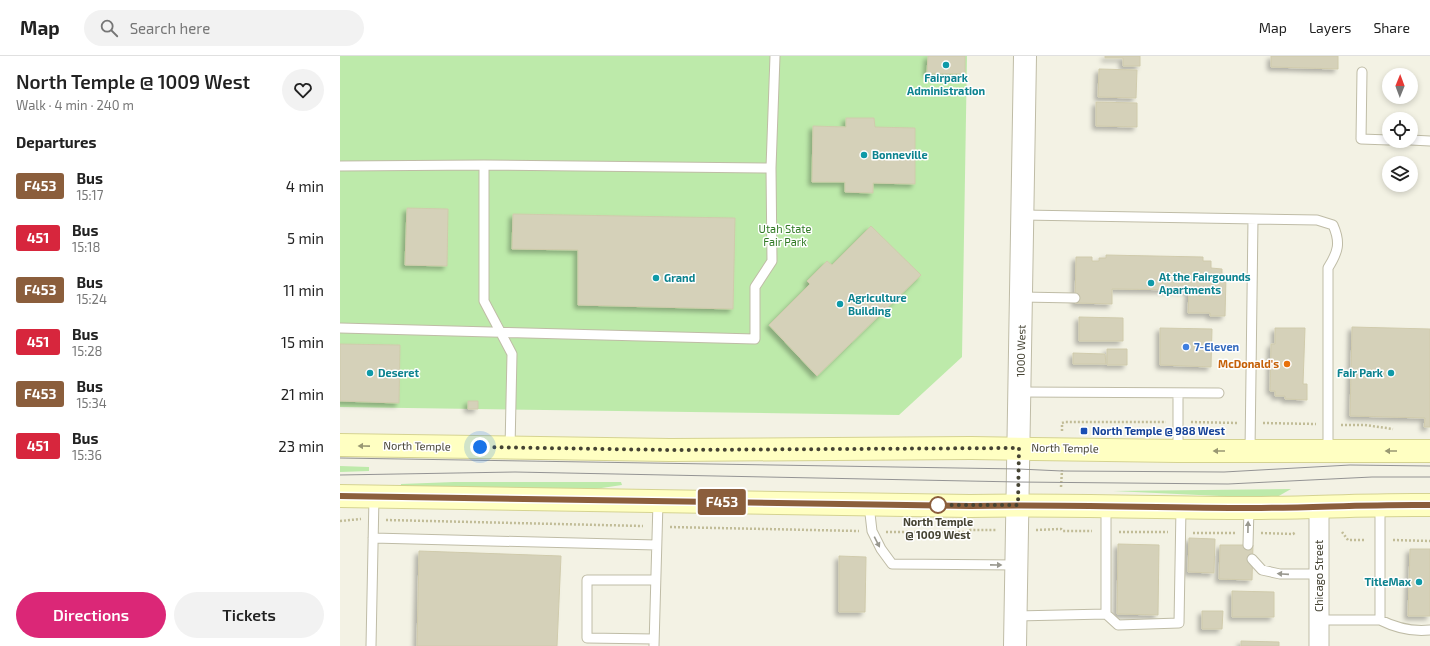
<!DOCTYPE html>
<html lang="en">
<head>
<meta charset="utf-8">
<style>
	:root { --surface:#fff; --page:#f2f2f2; --text:#222; --muted:#767676; --line:#e0e0e0; --accent:#db2777 }
	body { margin:0; font-family:"Exo 2",sans-serif; background:var(--page); color:var(--text); height:100vh; display:flex; flex-direction:column; font-size:15px; white-space:nowrap }
	* { box-sizing:border-box; margin:0 }
	p { font-size:13px; color:var(--muted) }
	.icon { flex:none; width:22px; height:22px; fill:none; stroke:currentColor; stroke-width:2; stroke-linecap:round; stroke-linejoin:round }
	.map { position:relative; flex:1; overflow:hidden }
	.drawer { display:flex; flex-direction:column; background:var(--surface); width:340px }
	.drawer>* { flex:none }
	.badge { padding:0 8px; border-radius:3px; font-size:14px; line-height:26px }
	.needle { width:26px; rotate:1deg }
	.fabs { position:absolute; left:1042px; top:12px; display:grid; gap:8px }
	.fabs a { display:grid; place-items:center; width:36px; height:36px; border-radius:50%; background:var(--surface); box-shadow:0 2px 6px #0003; font-size:20px }
	.you { position:absolute; width:20px; height:20px; margin:-10px; border:3px solid #fff; border-radius:50%; background:#1a73e8; box-shadow:0 0 0 6px #1a73e833 }
	.map>.badge { position:absolute; translate:-50% -50%; box-shadow:0 0 0 2px #fff }
	h2 { padding:0 16px; font-size:15px; line-height:36px }
	.round { display:grid; place-items:center; flex:none; width:42px; height:42px; border-radius:21px; background:var(--page) }
	.overview { display:flex; align-items:center; justify-content:space-between; height:68px; padding:0 16px }
	h1 { font-size:19px; font-weight:600; line-height:30px }
	.cta { display:flex; gap:8px; margin-top:auto; padding:8px 16px }
	.cta a { flex:1; height:46px; border-radius:24px; background:var(--accent); color:#fff; font-size:16px; font-weight:600; line-height:46px; text-align:center }
	.cta a+a { background:var(--page); color:var(--text) }
	ul { padding:0; list-style:none }
	li { display:flex; align-items:center; gap:12px; height:52px; padding:0 16px }
	li div { flex:1 }
	li b { display:block; font-size:15px }
	li em { font-style:normal }
	li .badge { min-width:44px; font-weight:700; text-align:center }
	header { display:flex; align-items:center; gap:24px; box-sizing:border-box; height:56px; padding:0 20px; background:var(--surface); border-bottom:1px solid var(--line) }
	header strong { font-size:19px }
	nav { display:flex; gap:22px; margin-inline-start:auto; font-size:14px }
	.search { width:280px; height:36px; background:var(--page); display:flex; align-items:center; gap:10px; box-sizing:border-box; padding:0 14px; border-radius:22px; color:var(--muted); font-size:15px }
	main { display:flex; flex:1; min-height:0 }
	.map>svg:first-child { display:block }
	.green { fill:#bdeaaa }
	.building { fill:#d5d1b9; stroke:#d0cbac; filter:url(#shadow) }
	.lines { fill:none; stroke-linecap:round; stroke-linejoin:round }
	.service-casing { stroke:#bfbca6; stroke-width:11 }
	.minor-casing { stroke:#bfbca6; stroke-width:21 }
	.tertiary-casing { stroke:#bfbca6; stroke-width:24 }
	.secondary-casing { stroke:#d5d391; stroke-width:24 }
	.path { stroke:#c1bc97; stroke-width:2.5; stroke-dasharray:2 2; stroke-linecap:butt }
	.service { stroke:#fff; stroke-width:9 }
	.minor { stroke:#fff; stroke-width:19 }
	.tertiary { stroke:#fff; stroke-width:22 }
	.secondary { stroke:#ffffc2; stroke-width:22 }
	.tram { stroke:#949494; stroke-width:1 }
	.oneway { fill:#999873 }
	.oneway2 { fill:#99988f }
	.line-casing { stroke:#fff; stroke-width:9 }
	.line { stroke:#8b5e3c; stroke-width:6 }
	.walk { stroke:#454333; stroke-width:4; stroke-dasharray:0 7.2 }
	.culture-dot { fill:#0f9aa8; stroke:#fff; stroke-width:1.5 }
	.shop-dot { fill:#3f7fe0; stroke:#fff; stroke-width:1.5 }
	.food-dot { fill:#e8710a; stroke:#fff; stroke-width:1.5 }
	.transit-dot { fill:#1a4fb4; stroke:#fff; stroke-width:1.5 }
	.stop-dot { fill:#fff; stroke:#8b5e3c; stroke-width:2 }
	.labels { text-anchor:middle; stroke-width:3; stroke-linejoin:round; paint-order:stroke }
	.culture-label { font-size:11px; font-weight:bold; fill:#0d838f; stroke:#fff; text-anchor:start }
	.park-label { font-size:11px; fill:#307924; stroke:#fff }
	.shop-label { font-size:11px; font-weight:bold; fill:#366cbe; stroke:#fff; text-anchor:start }
	.street-label { font-size:11px; fill:#454333; stroke:#fff }
	.food-label { font-size:11px; font-weight:bold; fill:#c56008; stroke:#fff; text-anchor:end }
	.transit-label { font-size:11px; font-weight:bold; fill:#164399; stroke:#fff; text-anchor:start }
	.stop-label { font-size:11px; font-weight:bold; fill:#454333; stroke:#fff }
</style>
</head>
<body>
<header>
<strong>Map</strong>
<div class="search"><svg class="icon" aria-label="search" viewBox="0 0 24 24"><circle cx="10" cy="10" r="6"/><path d="M15 15l6 6"/></svg>Search here</div>
<nav><a>Map</a><a>Layers</a><a>Share</a></nav>
</header>
<main>
<section class="drawer">
<div class="overview"><div><h1>North Temple @ 1009 West</h1><p>Walk · 4 min · 240 m</p></div><a class="round"><svg class="icon" aria-label="heart" viewBox="0 0 24 24"><path d="M12 20l-8-8c-3-5 5-10 8-4 3-6 11-1 8 4z"/></svg></a></div>
<h2>Departures</h2>
<ul>
<li><span class="badge" style="background:#8b5e3c;color:#fff">F453</span><div><b>Bus</b><p>15:17</p></div><em>4 min</em></li>
<li><span class="badge" style="background:#d7263d;color:#fff">451</span><div><b>Bus</b><p>15:18</p></div><em>5 min</em></li>
<li><span class="badge" style="background:#8b5e3c;color:#fff">F453</span><div><b>Bus</b><p>15:24</p></div><em>11 min</em></li>
<li><span class="badge" style="background:#d7263d;color:#fff">451</span><div><b>Bus</b><p>15:28</p></div><em>15 min</em></li>
<li><span class="badge" style="background:#8b5e3c;color:#fff">F453</span><div><b>Bus</b><p>15:34</p></div><em>21 min</em></li>
<li><span class="badge" style="background:#d7263d;color:#fff">451</span><div><b>Bus</b><p>15:36</p></div><em>23 min</em></li>
</ul>
<div class="cta"><a>Directions</a><a>Tickets</a></div>
</section>
<div class="map">
<svg width="1090" height="590" viewBox="0 0 1090 590">
	<defs>
		<filter id="shadow"><feDropShadow dx="-3.5" dy="3.5" stdDeviation="2" flood-color="#0004"/></filter>
	</defs>
	<rect width="100%" height="100%" fill="#f3f2e4"/>
	<path class="green" d="M0,0H627L622,301L559,359L0,351Z
		M0,410L29,411V415L0,416Z
		M114,426H281L282,429L255,433L61,431V428Z
		M951,433L937,441L923,442L773,435Z"/>
	<path class="building" d="M588,0H625V18L587,17Z
		M765,0H800V10H783V2H765Z
		M931,0H998V13L931,11Z
		M759,13L797,14L796,42L758,41Z
		M756,46L797,47V71L756,70Z
		M506,62H534L535,71L575,72V128L533,127V137L505,136V126H472L473,70L506,71Z
		M67,152L108,153L107,210L65,209Z
		M173,158L395,162L393,253L238,249V194L172,193Z
		M531,170L581,219L477,320L429,269L470,228L467,225L487,205L492,209Z
		M766,199L863,201V205H871V212L882,213V222H886L885,260H870V257H848L849,234L772,233V248L735,247L736,201H752V205H759V202H766Z
		M739,261L783,262V285H739Z
		M1012,271L1090,273V371H1084L1085,362L1010,360Z
		M820,272L872,273L871,311L820,309Z
		M935,272H965L963,328H967V344L945,343V340H935V335H930L931,288H935Z
		M0,288L60,289L59,347L0,345Z
		M767,293H787V309H767Z
		M733,297L765,298L766,308H733Z
		M128,345H138V353H128Z
		M849,482L875,483L874,517L848,516Z
		M778,488L819,489L818,559L777,558Z
		M880,489H913L912,524L879,523Z
		M1070,493H1090V560H1068Z
		M79,495L221,500L217,590H77Z
		M499,500L526,501L525,556H499Z
		M892,535L934,536V561H892Z
		M862,555H883L882,573H862Z
		M901,585L939,586V590H901Z"/>
	<g class="lines">
		<defs>
			<path id="service" d="M1022,16L1021,83L1049,84
				M1071,84L1090,85
				M144,109L431,112L435,0
				M0,110L144,109V245L172,298L170,392
				M683,159L977,164L993,169C1001,187 998,196 988,212V395
				M682,241L735,242
				M0,272L415,283V231L432,205L431,112
				M680,336L879,337
				M838,395V337
				M910,395L913,163
				M529,449L532,475L541,493L552,508L677,509
				M33,482L316,489
				M908,489L909,452
				M912,503L922,514L940,518H979
				M766,558L778,569L839,567L841,452
				M676,560L766,558V449
				M979,564H1040V448
				M1040,564C1056,572 1072,576 1090,574
				M314,583L247,582V524H315
				M31,590L34,440
				M314,590L318,446"/>
			<path id="minor" d="M979,590V450"/>
			<path id="tertiary" d="M675,590L685,0"/>
			<path id="secondary" d="M0,389L330,394L631,392L838,395H1090
				M0,440L630,450C724,448 817,452 911,452C971,452 1030,448 1090,449"/>
		</defs>
		<use href="#service" class="service-casing"/>
		<use href="#minor" class="minor-casing"/>
		<use href="#tertiary" class="tertiary-casing"/>
		<use href="#secondary" class="secondary-casing"/>
		<path class="path" d="M851,366L898,367
			M923,367L976,368
			M1001,369H1025L1053,373
			M722,375V367L725,366H826
			M721,431L722,414
			M46,464L303,470
			M0,465L21,463
			M330,471L519,475
			M696,474L721,473L723,475H752
			M546,476H627L630,474H657
			M779,476H828
			M1002,476L1008,484H1026
			M853,477H896
			M921,477L953,478L956,476
			M1053,484L1090,485"/>
		<use href="#service" class="service"/>
		<use href="#minor" class="minor"/>
		<use href="#tertiary" class="tertiary"/>
		<use href="#secondary" class="secondary"/>
		<path class="tram" d="M0,402L679,413L722,415L884,416L1010,409L1090,410
			M0,419L175,416L678,426L888,428L1032,421H1090"/>
	</g>
	<defs><path id="oneway-solid" d="M-6-.8H1V-3.2L6.5 0L1 3.2V.8H-6Z"/></defs>
	<g class="oneway">
		<use href="#oneway-solid" transform="translate(24 390) rotate(-179)"/>
		<use href="#oneway-solid" transform="translate(879 395) rotate(-180)"/>
		<use href="#oneway-solid" transform="translate(1051 395) rotate(180)"/>
	</g>
	<g class="oneway2">
		<use href="#oneway-solid" transform="translate(908 471) rotate(-89)"/>
		<use href="#oneway-solid" transform="translate(537 486) rotate(63)"/>
		<use href="#oneway-solid" transform="translate(656 509) rotate(1)"/>
		<use href="#oneway-solid" transform="translate(943 518) rotate(-176)"/>
	</g>
	<g class="lines">
		<defs>
			<path id="line" d="M0,440L630,450C724,448 817,452 911,452C971,452 1030,448 1090,449"/>
		</defs>
		<use href="#line" class="line-casing"/>
		<use href="#line" class="line"/>
		<path class="walk" d="M140,391L330,394L679,392L678,449H598"/>
	</g>
	<g class="culture-dot">
		<circle cx="606" cy="9" r="4"/>
		<circle cx="524" cy="99" r="4"/>
		<circle cx="316" cy="222" r="4"/>
		<circle cx="811" cy="227" r="4"/>
		<circle cx="500" cy="248" r="4"/>
		<circle cx="30" cy="317" r="4"/>
		<circle cx="1051" cy="317" r="4"/>
		<circle cx="1079" cy="526" r="4"/>
	</g>
	<circle class="shop-dot" cx="846" cy="291" r="4"/>
	<circle class="food-dot" cx="947" cy="308" r="4"/>
	<rect class="transit-dot" x="740" y="371" width="8" height="8" rx="2"/>
	<circle class="stop-dot" cx="598" cy="449" r="8"/>
	<g class="labels">
		<g class="culture-label">
			<text x="606" y="26" text-anchor="middle">Fairpark<tspan x="606" dy="13">Administration</tspan></text>
			<text x="532" y="103">Bonneville</text>
			<text x="819" y="225">At the Fairgounds<tspan x="819" dy="13">Apartments</tspan></text>
			<text x="324" y="226">Grand</text>
			<text x="508" y="246">Agriculture<tspan x="508" dy="13">Building</tspan></text>
			<text x="38" y="321">Deseret</text>
			<text x="1043" y="321" text-anchor="end">Fair Park</text>
			<text x="1071" y="530" text-anchor="end">TitleMax</text>
		</g>
		<g class="park-label">
			<text x="445" y="177">Utah State<tspan x="445" dy="13">Fair Park</tspan></text>
		</g>
		<g class="shop-label">
			<text x="854" y="295">7-Eleven</text>
		</g>
		<g class="street-label">
			<text transform="translate(681 295) rotate(-89)" y="4">1000 West</text>
			<text transform="translate(77 390) rotate(1)" y="4">North Temple</text>
			<text transform="translate(725 392) rotate(1)" y="4">North Temple</text>
			<text transform="translate(979 520) rotate(-90)" y="4">Chicago Street</text>
		</g>
		<g class="food-label">
			<text x="939" y="312">McDonald's</text>
		</g>
		<g class="transit-label">
			<text x="752" y="379">North Temple @ 988 West</text>
		</g>
		<g class="stop-label">
			<text x="598" y="470">North Temple<tspan x="598" dy="13">@ 1009 West</tspan></text>
		</g>
	</g>
</svg>
<div class="fabs">
<a><svg class="needle" viewBox="-14 -14 28 28"><path d="M0-13l5 13h-10z" fill="#e53935"/><path d="M0 13l5-13h-10z" fill="#767676"/></svg></a>
<a><svg class="icon" aria-label="locate" viewBox="0 0 24 24"><circle cx="12" cy="12" r="6"/><path d="M12 2v4M12 18v4M2 12h4M18 12h4"/></svg></a>
<a><svg class="icon" aria-label="layers" viewBox="0 0 24 24"><path d="M12 4l9 5-9 5-9-5zM3 14l9 5 9-5"/></svg></a>
</div>
<div class="you" style="left:140px;top:391px"></div>
<b class="badge" style="left:382px;top:446px;background:#8b5e3c;color:#fff">F453</b>
</div>
</main>
</body>
</html>
